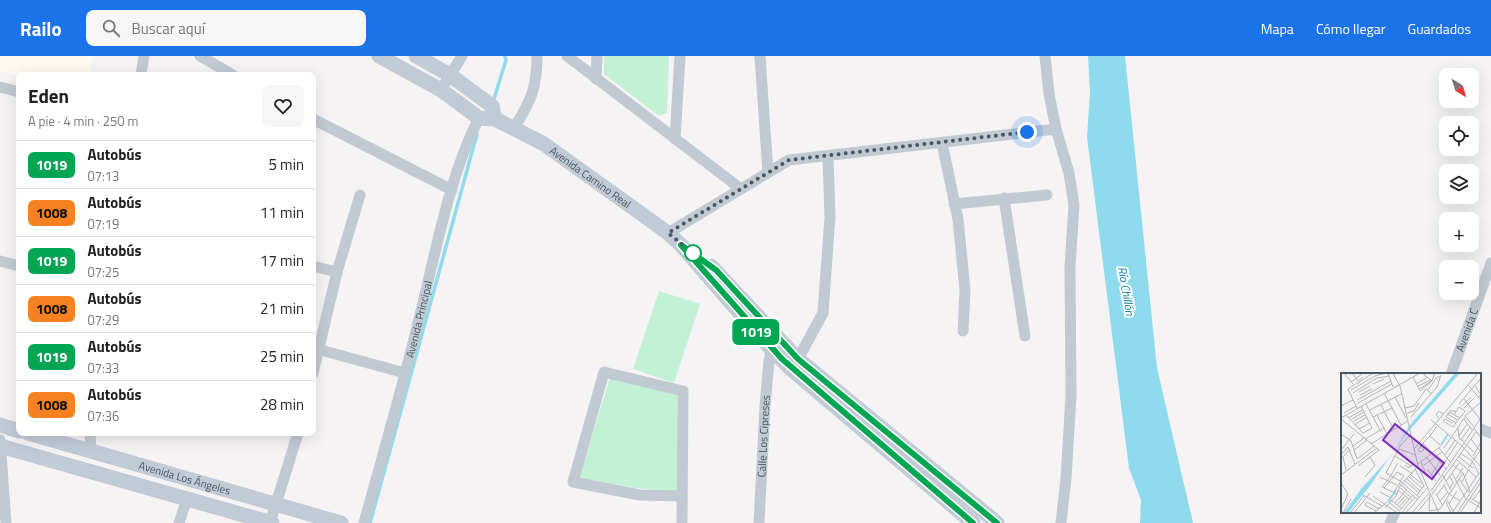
<!DOCTYPE html>
<html lang="es">
<head>
<meta charset="utf-8">
<style>
	:root { --surface:#fff; --page:#f6f6f6; --text:#222; --muted:#767676; --line:#e0e0e0; --accent:#1a73e8 }
	body { margin:0; font-family:"Titillium Web",sans-serif; background:var(--page); color:var(--text); height:100vh; display:flex; flex-direction:column; font-size:15px; white-space:nowrap }
	* { box-sizing:border-box; margin:0 }
	p { font-size:13px; color:var(--muted) }
	.icon { flex:none; width:22px; height:22px; fill:none; stroke:currentColor; stroke-width:2; stroke-linecap:round; stroke-linejoin:round }
	.map { position:relative; flex:1; overflow:hidden }
	.panel { position:absolute; left:16px; top:16px; width:300px; height:364px; display:flex; flex-direction:column; background:var(--surface); border-radius:8px; box-shadow:0 4px 16px #0002 }
	.panel>* { flex:none }
	.badge { padding:0 8px; border-radius:6px; font-size:14px; line-height:26px }
	.needle { width:26px; rotate:142deg }
	.buttons { position:absolute; left:1439px; top:12px; display:grid; gap:8px }
	.buttons a { display:grid; place-items:center; width:40px; height:40px; border-radius:8px; background:var(--surface); box-shadow:0 4px 16px #0002; font-size:20px }
	.you { position:absolute; width:20px; height:20px; margin:-10px; border:3px solid #fff; border-radius:50%; background:#1a73e8; box-shadow:0 0 0 6px #1a73e833 }
	.map>.badge { position:absolute; translate:-50% -50%; box-shadow:0 0 0 2px #fff }
	.round { display:grid; place-items:center; flex:none; width:42px; height:42px; border-radius:8px; background:var(--page) }
	.overview { display:flex; align-items:center; justify-content:space-between; height:68px; padding:0 12px }
	h1 { font-size:19px; font-weight:700; line-height:30px }
	ul { padding:0; list-style:none }
	li { display:flex; align-items:center; gap:12px; height:48px; padding:0 12px; border-top:1px solid var(--line) }
	li div { flex:1 }
	li b { display:block; font-size:15px }
	li em { font-style:normal }
	li .badge { min-width:44px; font-weight:700; text-align:center }
	header { display:flex; align-items:center; gap:24px; box-sizing:border-box; height:56px; padding:0 20px; background:var(--accent); color:#fff }
	header strong { font-size:19px }
	nav { display:flex; gap:22px; margin-inline-start:auto; font-size:14px }
	.search { width:280px; height:36px; background:var(--page); display:flex; align-items:center; gap:10px; box-sizing:border-box; padding:0 14px; border-radius:8px; color:var(--muted); font-size:15px }
	.map>svg:first-child { display:block }
	.commercial { fill:#fdf9ef }
	.green { fill:#c3f1d5 }
	.water { fill:#90daee }
	.lines { fill:none; stroke-linecap:round; stroke-linejoin:round }
	.stream { stroke:#90daee; stroke-width:3.5 }
	.street { stroke:#c1cad2; stroke-width:11 }
	.secondary { stroke:#c1cbd6; stroke-width:15 }
	.line-casing { stroke:#fff; stroke-width:9 }
	.line { stroke:#00a651; stroke-width:6 }
	.walk { stroke:#4a5661; stroke-width:4; stroke-dasharray:0 7.2 }
	.stop-dot { fill:#fff; stroke:#00a651; stroke-width:2 }
	.labels { text-anchor:middle; stroke-width:4; stroke-linejoin:round; paint-order:stroke }
	.street-label { font-size:11px; fill:#4a5661; stroke:#fff }
	.water-label { font-size:12px; font-style:italic; fill:#0c7c9b; stroke:#fff }
	.inset-river { fill:none; stroke:#90daee; stroke-width:2 }
	.inset-road { fill:none; stroke:#b1b4b9; stroke-width:1 }
	.view { fill:#7b2cbf; fill-opacity:0.15; stroke:#7b2cbf; stroke-width:2 }
	.inset-edge { fill:none; stroke:#4a5661; stroke-width:2 }
</style>
</head>
<body>
<header>
<strong>Railo</strong>
<div class="search"><svg class="icon" aria-label="search" viewBox="0 0 24 24"><circle cx="10" cy="10" r="6"/><path d="M15 15l6 6"/></svg>Buscar aquí</div>
<nav><a>Mapa</a><a>Cómo llegar</a><a>Guardados</a></nav>
</header>
<div class="map">
<svg width="1491" height="467" viewBox="0 0 1491 467">
	<rect width="100%" height="100%" fill="#f5f3f3"/>
	<path class="commercial" d="M0,0H93L89,19L19,20L0,15Z"/>
	<path class="green" d="M604,0H669L667,57L659,60L604,18Z
		M659,235L700,248L674,327L633,313Z
		M610,322L677,339V436L636,432L579,422Z"/>
	<path class="water" d="M1088,0H1125L1157,312L1193,467H1140L1141,444L1129,412L1087,81L1090,36Z"/>
	<g class="lines">
		<path class="stream" d="M493,46L506,4L505,0
			M370,467L477,78"/>
		<g class="street">
			<path d="M200,0L233,19"/>
			<path d="M567,0L741,133"/>
			<path d="M760,0L768,117"/>
			<path d="M1045,0L1049,38L1056,73L1069,117L1074,149L1070,210L1071,340L1066,422L1061,467"/>
			<path d="M141,19L144,0"/>
			<path d="M596,23L597,0"/>
			<path d="M0,31L19,36"/>
			<path d="M441,34L462,0"/>
			<path d="M313,63L452,134"/>
			<path d="M514,72C531,45 537,32 537,0"/>
			<path d="M675,83L680,0"/>
			<path d="M942,87L958,163L965,235L963,275"/>
			<path d="M1004,142L1025,280"/>
			<path d="M954,148L1047,139"/>
			<path d="M668,177L789,104L1056,73"/>
			<path d="M0,205L19,210"/>
			<path d="M313,210L337,216"/>
			<path d="M313,292L405,317"/>
			<path d="M798,303L823,257L830,161L828,100"/>
			<path d="M313,317L337,216L360,139"/>
			<path id="s1" d="M1451,318L1491,207"/>
			<path d="M1480,373L1491,377"/>
			<path d="M90,377L91,395"/>
			<path d="M0,384L6,467"/>
			<path d="M179,467L187,443"/>
			<path d="M270,467L298,377"/>
			<path id="s2" d="M364,467C383,398 403,329 420,259C436,196 449,120 479,62"/>
			<path d="M682,467L683,335L604,316L573,426L640,439L682,440"/>
			<path id="s3" d="M759,467L765,350L769,305L772,294"/>
			<path d="M1390,467L1395,456"/>
		</g>
		<g class="secondary">
			<path id="s4" d="M379,0L441,34L479,62L495,63L544,88L668,177L681,189L772,294L791,313L973,467"/>
			<path d="M416,0L450,19L492,50L495,63"/>
			<path d="M711,210L798,303L997,467"/>
			<path d="M0,369L19,375"/>
			<path id="s5" d="M28,377L341,467"/>
			<path d="M0,390L272,467"/>
		</g>
	</g>
	<g class="lines">
		<defs>
			<path id="line" d="M973,467L782,303L681,189L716,214L798,303L997,467"/>
		</defs>
		<use href="#line" class="line-casing"/>
		<use href="#line" class="line"/>
		<path class="walk" d="M693,197L668,177L789,104L1027,76"/>
	</g>
	<circle class="stop-dot" cx="693" cy="197" r="8"/>
	<g class="labels">
		<g class="street-label">
			<text dy="4" stroke="none"><textPath href="#s4" startOffset="246">Avenida Camino Real</textPath></text>
			<text dy="4" stroke="none"><textPath href="#s2" startOffset="211">Avenida Principal</textPath></text>
			<text dy="4" stroke="none"><textPath href="#s1" startOffset="47">Avenida C</textPath></text>
			<text dy="4" stroke="none"><textPath href="#s3" startOffset="87">Calle Los Cipreses</textPath></text>
			<text dy="4" stroke="none"><textPath href="#s5" startOffset="163">Avenida Los Ángeles</textPath></text>
		</g>
		<g class="water-label">
			<text transform="translate(1126 235) rotate(80)" y="4">Río Chillón</text>
		</g>
	</g>
	<g transform="translate(1341 317)">
		<rect width="140" height="140" fill="#f5f3f3"/>
		<path d="M114,0H119L65,61L28,114L7,140H3L20,116L50,83L69,52Z" fill="#90daee"/>
		<path class="inset-river" d="M100,72L107,61M47,129L55,117"/>
		<path class="inset-road" d="M3,0L12,11M11,0L17,8L22,4M47,0L52,14M52,0L59,13L77,93L98,140M72,4L79,18L91,8L81,0M10,9L21,1M32,11L43,6M75,11L87,4M77,13L90,7M128,13L140,27M134,13L140,22L137,24M78,16L91,8L94,0M10,17L34,3L45,0M87,17L96,4H99M18,19L29,13M12,20L36,5L48,3M43,20L60,52M19,22L31,16M54,24L65,45M123,26L139,46M16,27L50,8M17,30L51,11M25,31L39,57M118,31L140,5M40,32L53,57M0,33L12,27M121,33L130,24M16,35L7,16L32,0M64,35L73,33L85,16L90,20M123,35L133,25M29,37L60,21M108,39L119,45M115,39L110,37L105,44L115,50M3,40L15,33M66,40L73,38L78,30M106,41L117,47M36,42L46,61M6,43L22,60L31,55L20,33M124,43L140,29M124,43L133,54M32,44L51,35M70,44L96,14L100,2M0,45L79,0M7,45L22,37M0,46L38,77L17,93M11,46L23,39M99,46L95,42L98,38L102,41M123,46L131,57M90,47L121,73L140,94M13,48L24,42M111,50L104,46L102,48L112,54M13,52L26,44M112,54L124,38L118,34L113,42M117,55L118,65L123,69M133,55L140,65M18,56L29,50M0,61L10,68L16,86L33,73M70,61L59,73L45,100L59,108L78,124M89,63L99,72M118,63L126,51M24,66L43,55M130,66L139,78M120,67L129,54M82,70L105,96M123,70L133,79M30,71L67,48M12,73L23,65M80,73L83,77L79,79L77,77L82,70L89,63L96,53M98,75L109,89M103,75L124,44M58,76L74,82M73,76L137,0M0,77L13,61M13,77L26,67M119,80L131,88L138,101M0,82L7,74L14,91M104,82L114,67M54,83L72,94M117,83L132,95M132,83L140,69M2,84L5,97M86,85L99,102M0,86L9,76M116,87L135,104M80,89L86,103M77,91L100,73M64,92L68,95L72,89M83,92L101,79M112,92L122,100L129,119M59,93L72,101M127,95L140,76M74,96L83,113L76,122M86,96L95,108M56,99L63,103L59,108M97,99L117,69M111,100L125,126L140,135M101,101L111,119M0,102L36,75M70,102L81,111M90,102L98,90M24,104L34,92L29,84M39,104L56,112M68,104L81,115M65,105L79,118M115,106L122,95M118,106L128,120M47,107L57,90M63,107L78,120M46,108L41,114L56,121M105,108L119,89M121,109L128,96M0,110L7,121L0,136M60,112L76,126M103,112L107,120L119,128M58,114L70,124M43,115L56,99M109,115L112,110L109,103M57,117L68,126M90,118L140,45M39,119L50,125M53,119L60,108M91,121L135,59M95,121L102,133M22,122L41,133M96,122L104,111M32,123L56,140M129,125L140,131M50,127L60,135M106,127L113,140M132,127L140,116M99,128L107,119M48,129L59,138M105,129L110,140M54,130L66,116M108,131L116,118M56,132L64,123M58,134L66,125M44,135L55,123L59,113L77,93M59,137L72,122M35,138L24,132L26,129L38,136M77,138L88,125M88,138L99,136L122,100M88,138L89,121M61,139L74,124M2,140L10,126M9,140L23,123M13,140L29,120M33,140L46,129M65,140L87,114M71,140L89,119M111,140L138,100M116,140L140,104M119,140L140,109M133,140L140,127"/>
		<path class="view" d="M54,51L103,90L91,106L42,67Z"/>
		<rect width="140" height="140" class="inset-edge"/>
	</g>
</svg>
<div class="buttons">
<a><svg class="needle" viewBox="-14 -14 28 28"><path d="M0-13l5 13h-10z" fill="#e53935"/><path d="M0 13l5-13h-10z" fill="#767676"/></svg></a>
<a><svg class="icon" aria-label="locate" viewBox="0 0 24 24"><circle cx="12" cy="12" r="6"/><path d="M12 2v4M12 18v4M2 12h4M18 12h4"/></svg></a>
<a><svg class="icon" aria-label="layers" viewBox="0 0 24 24"><path d="M12 4l9 5-9 5-9-5zM3 14l9 5 9-5"/></svg></a>
<a>+</a>
<a>−</a>
</div>
<div class="you" style="left:1027px;top:76px"></div>
<b class="badge" style="left:756px;top:276px;background:#00a651;color:#fff">1019</b>
<section class="panel">
<div class="overview"><div><h1>Eden</h1><p>A pie · 4 min · 250 m</p></div><a class="round"><svg class="icon" aria-label="heart" viewBox="0 0 24 24"><path d="M12 20l-8-8c-3-5 5-10 8-4 3-6 11-1 8 4z"/></svg></a></div>
<ul>
<li><span class="badge" style="background:#00a651;color:#fff">1019</span><div><b>Autobús</b><p>07:13</p></div><em>5 min</em></li>
<li><span class="badge" style="background:#f58220;color:#111">1008</span><div><b>Autobús</b><p>07:19</p></div><em>11 min</em></li>
<li><span class="badge" style="background:#00a651;color:#fff">1019</span><div><b>Autobús</b><p>07:25</p></div><em>17 min</em></li>
<li><span class="badge" style="background:#f58220;color:#111">1008</span><div><b>Autobús</b><p>07:29</p></div><em>21 min</em></li>
<li><span class="badge" style="background:#00a651;color:#fff">1019</span><div><b>Autobús</b><p>07:33</p></div><em>25 min</em></li>
<li><span class="badge" style="background:#f58220;color:#111">1008</span><div><b>Autobús</b><p>07:36</p></div><em>28 min</em></li>
</ul>
</section>
</div>
</body>
</html>
